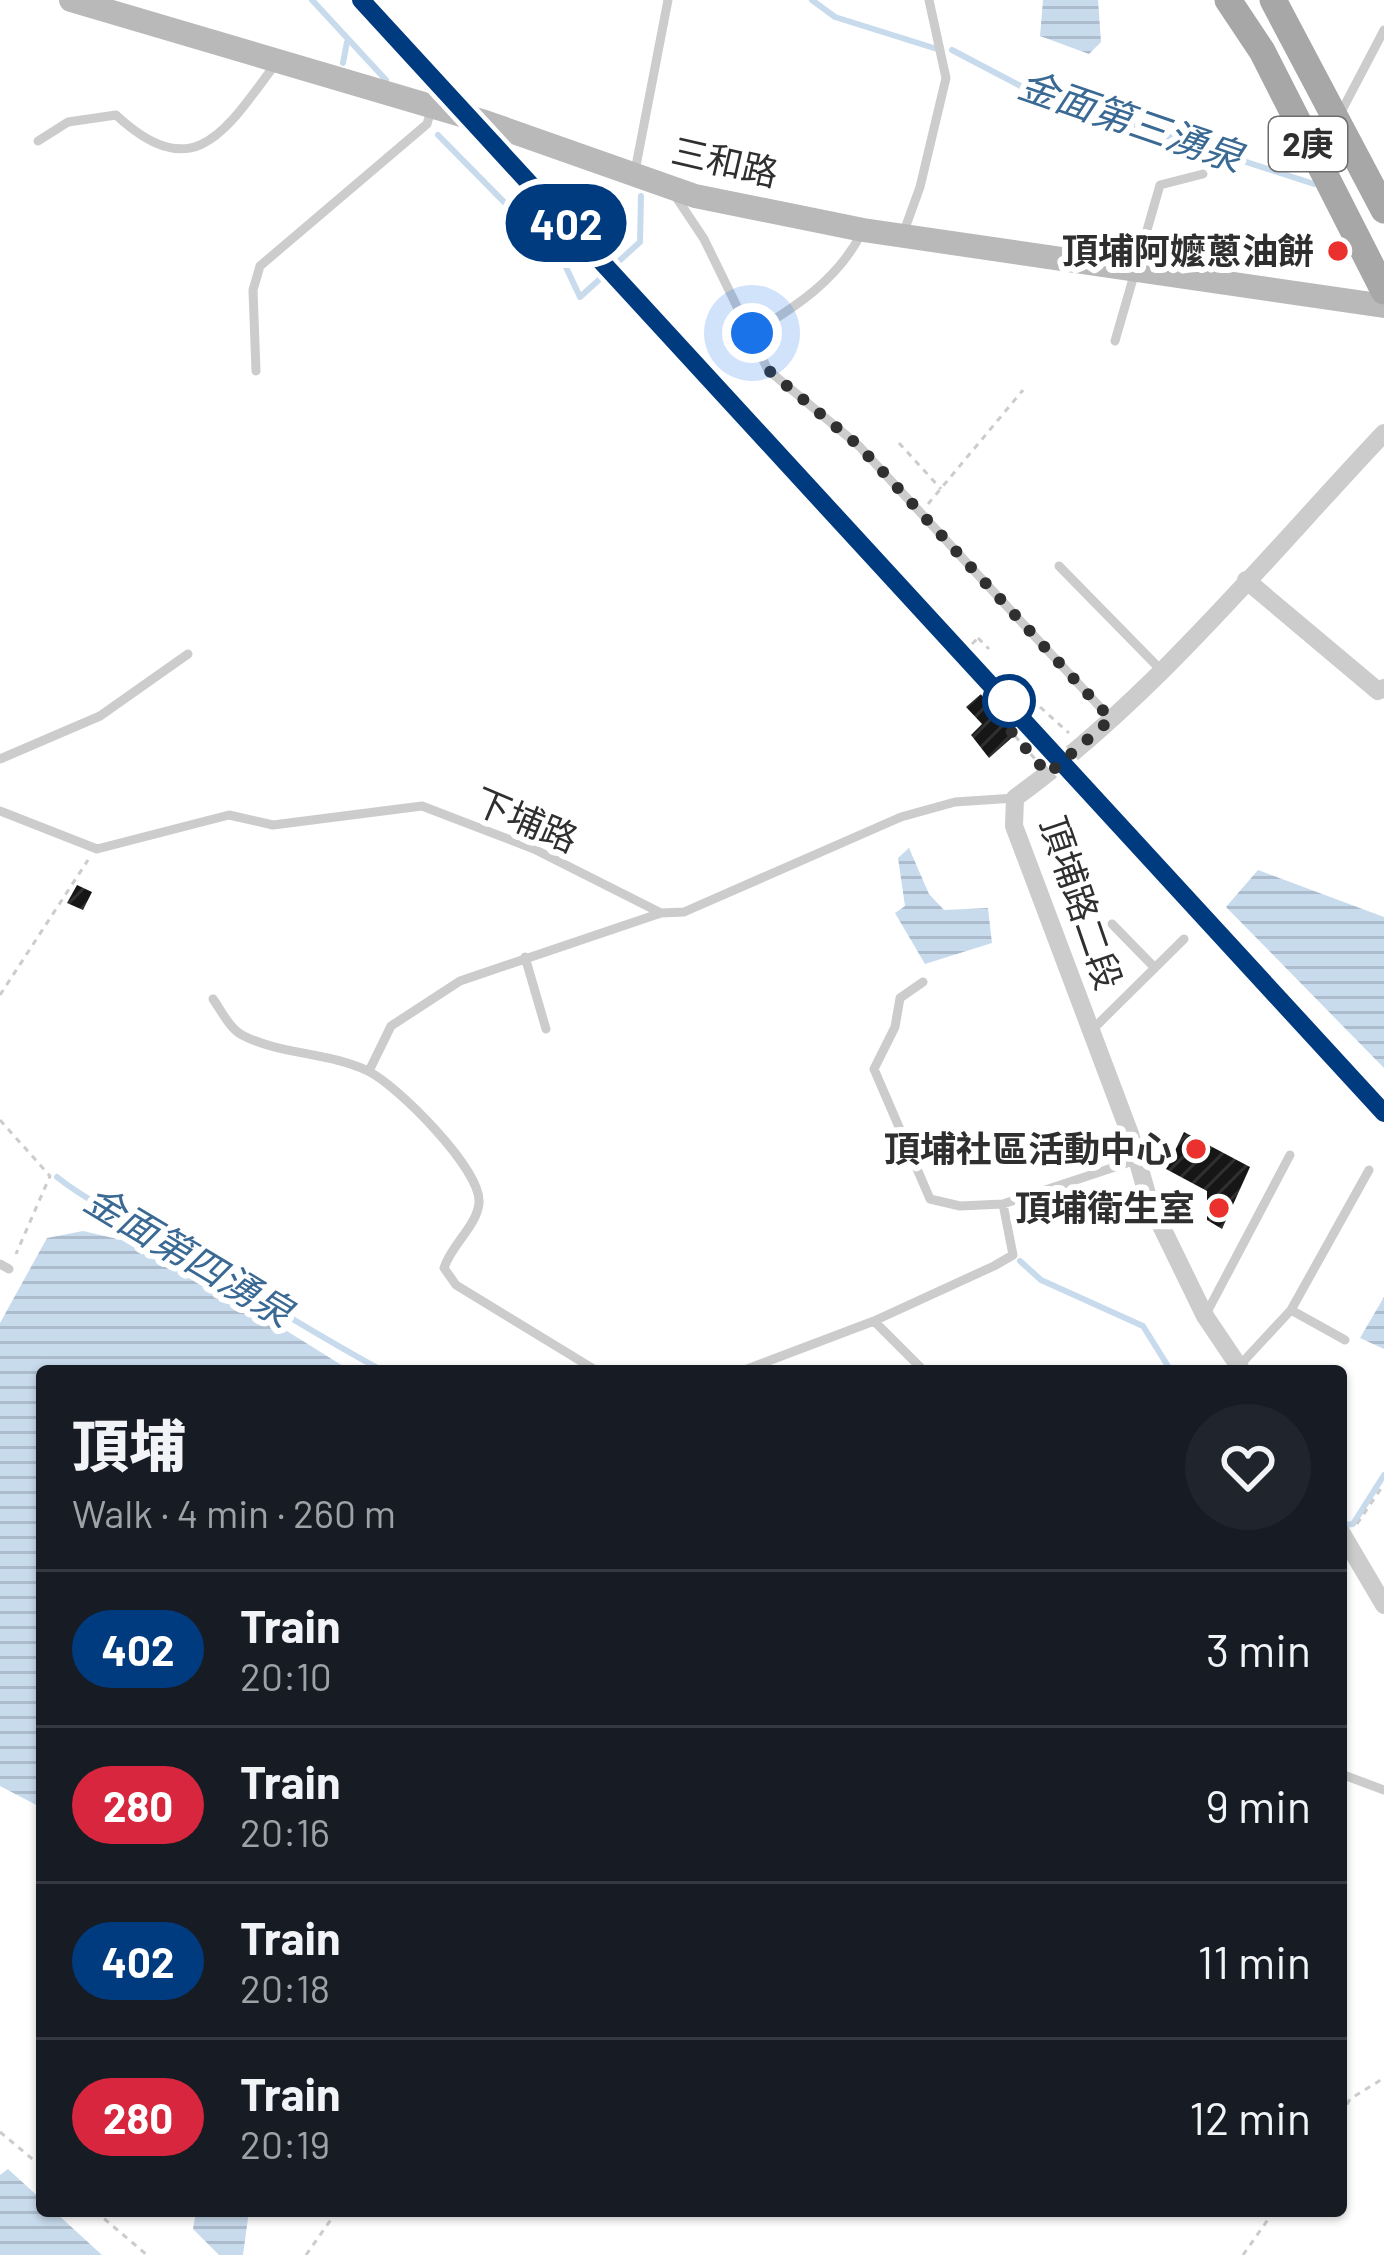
<!DOCTYPE html>
<html lang="en">
<head>
<meta charset="utf-8">
<style>
	:root { --surface:#171b24; --page:#20242c; --text:#f1f3f6; --muted:#9ea1a6; --line:#363941 }
	body { margin:0; font-family:Barlow,"Noto Sans TC",sans-serif; background:var(--page); color:var(--text); height:100vh; display:flex; flex-direction:column; font-size:45px; white-space:nowrap }
	* { box-sizing:border-box; margin:0 }
	p { font-size:39px; color:var(--muted) }
	.icon { flex:none; width:66px; height:66px; fill:none; stroke:currentColor; stroke-width:2; stroke-linecap:round; stroke-linejoin:round }
	.map { position:relative; flex:1; overflow:hidden }
	.side { position:absolute; left:36px; top:1365px; width:1311px; height:852px; display:flex; flex-direction:column; background:var(--surface); border-radius:12px; box-shadow:0 3px 9px #0004 }
	.side>* { flex:none }
	.badge { padding:0 24px; border-radius:39px; font-size:42px; line-height:78px }
	.you { position:absolute; width:60px; height:60px; margin:-30px; border:9px solid #fff; border-radius:50%; background:#1a73e8; box-shadow:0 0 0 18px #1a73e833 }
	.map>.badge { position:absolute; translate:-50% -50%; box-shadow:0 0 0 6px #fff }
	.round { display:grid; place-items:center; flex:none; width:126px; height:126px; border-radius:63px; background:var(--page) }
	.head { display:flex; align-items:center; justify-content:space-between; height:204px; padding:0 36px }
	h1 { font-size:57px; font-weight:800; line-height:90px }
	ul { padding:0; list-style:none }
	li { display:flex; align-items:center; gap:36px; height:156px; padding:0 36px; border-top:3px solid var(--line) }
	li div { flex:1 }
	li b { display:block; font-size:45px }
	li em { font-style:normal }
	li .badge { min-width:132px; font-weight:700; text-align:center }
	.map>svg:first-child { display:block }
	.water { fill:url(#water-rules) }
	.lines { fill:none; stroke-linecap:round; stroke-linejoin:round }
	.stream { stroke:#c8dbed; stroke-width:6 }
	.building { fill:url(#building-hatch) }
	.path { stroke:#ccc; stroke-width:3; stroke-dasharray:6 6; stroke-linecap:butt }
	.service { stroke:#ccc; stroke-width:9 }
	.minor { stroke:#ccc; stroke-width:18 }
	.secondary { stroke:#b9b9b9; stroke-width:24 }
	.primary { stroke:#a7a7a7; stroke-width:27 }
	.rail-casing { stroke:#848484; stroke-width:10 }
	.rail { stroke:#fff; stroke-width:6; stroke-dasharray:18; stroke-linecap:butt }
	.path-bridge { stroke:#ccc; stroke-width:3; stroke-dasharray:6 6; stroke-linecap:butt }
	.line-casing { stroke:#fff; stroke-width:27 }
	.line { stroke:#003b80; stroke-width:18 }
	.walk { stroke:#2f2f2f; stroke-width:12; stroke-dasharray:0 21.6 }
	.poi-dot { fill:#eb312d; stroke:#fff; stroke-width:4.5 }
	.stop-dot { fill:#fff; stroke:#003b80; stroke-width:6 }
	.labels { text-anchor:middle; stroke-width:12; stroke-linejoin:round; paint-order:stroke }
	.shield { fill:#fff; stroke:#6d6d6d; stroke-width:3 }
	.shield-label { font-size:33px; font-weight:bold; fill:#2f2f2f }
	.street-label { font-size:36px; fill:#2f2f2f; stroke:#fff }
	.poi-label { font-size:36px; font-weight:bold; fill:#2f2f2f; stroke:#fff; text-anchor:end }
	.water-label { font-size:39px; font-style:italic; fill:#3a6994; stroke:#fff }
</style>
</head>
<body>
<div class="map">
<svg width="1384" height="2255" viewBox="0 0 1384 2255">
	<defs>
		<pattern id="water-rules" width="6" height="5" patternUnits="userSpaceOnUse" patternTransform="scale(3)"><rect width="6" height="5" fill="#c8dbed"/><path d="M0 2.5h6" fill="none" stroke="#acbccc"/></pattern>
		<pattern id="building-hatch" width="6" height="6" patternUnits="userSpaceOnUse" patternTransform="scale(3)"><rect width="6" height="6" fill="#161616"/><path d="M-1 1l2-2M0 6l6-6M5 7l2-2" fill="none" stroke="#303030"/></pattern>
	</defs>
	<rect width="100%" height="100%" fill="#fff"/>
	<path class="water" d="M1043,0H1098L1101,42L1089,54L1040,36Z
		M909,848L929,894L944,910L988,908L992,943L925,964L895,913L905,906L898,858Z
		M1258,870L1384,917V1068L1226,907Z
		M83,1231L152,1247L351,1371H42V1808L0,1786V1323L47,1238Z
		M1384,1297V1349L1360,1338Z
		M8,2169L42,2200V2211H54L102,2255H0V2175Z
		M196,2211H249L243,2255H219L193,2229Z"/>
	<g class="lines">
		<path class="stream" d="M312,0L386,80
			M812,0L835,17L937,49
			M952,50L1032,92L1314,184
			M343,63L347,42
			M438,135L564,263L580,297L601,278
			M618,262L640,242L641,196
			M57,1177C92,1205 131,1220 168,1243C240,1287 309,1331 383,1371
			M1020,1261L1041,1280L1143,1326L1171,1371
			M1344,1525L1353,1524L1384,1475"/>
	</g>
	<path class="building" d="M989,687L1026,725L989,758L971,735L982,724L966,707Z
		M77,885L92,892L83,910L67,903Z
		M1184,1132L1250,1167L1222,1229L1207,1220V1191L1166,1169Z"/>
	<g class="lines">
		<path class="path" d="M899,443L941,489
			M928,504L1023,390
			M978,638L989,649
			M955,661L962,666
			M1040,707L1069,733
			M1013,727L1010,730L1035,759
			M0,995L88,860
			M0,1120L50,1176L16,1254
			M1357,1524L1384,1484
			M1341,2115L1350,2099L1384,2078
			M0,2132L42,2167
			M95,2211L147,2255
			M306,2255L337,2211
			M1243,2255L1274,2211"/>
		<path class="service" d="M1340,114L1384,30
			M38,141L68,122L116,115C196,189 227,128 277,62
			M635,171L668,0
			M674,194L704,239L768,370L859,446L1111,719
			M903,234L920,187L946,78L929,0
			M752,333C796,307 837,280 861,234
			M1115,341L1160,185L1203,174
			M256,371L253,290L260,266L427,124L432,107
			M1059,566L1159,668
			M0,759L100,716L188,654
			M0,811L97,849L229,815L273,825L422,806L534,849L661,913L684,912L901,817L955,802L1015,798
			M1112,924L1155,968
			M525,957L546,1029
			M923,982L900,998L895,1027L874,1069L930,1199L960,1206L1003,1204
			M213,999C221,1010 230,1029 242,1035C280,1055 329,1052 368,1071C397,1085 482,1170 479,1203C477,1226 451,1245 444,1268L456,1285L597,1371
			M1091,1031L1184,939
			M369,1071L391,1026L460,981L661,913
			M0,1264L9,1269
			M1291,1310L1345,1340
			M1205,1316L1290,1155
			M874,1321L924,1371
			M1240,1365L1291,1310L1369,1170
			M742,1371L874,1321L994,1266L1013,1255L1003,1204L1136,1160
			M1341,1774L1384,1790"/>
		<path class="minor" d="M1246,580L1378,691L1384,688
			M1242,1371L1205,1316L1149,1201L1130,1134L1014,826L1015,798C1154,697 1266,558 1384,433
			M1341,1532L1384,1605"/>
		<path class="secondary" d="M71,0L485,122L695,196L863,230L1384,306"/>
		<path class="primary" d="M1228,0L1262,51L1384,291
			M1273,0L1384,210"/>
		<defs>
			<path id="rail" d="M361,0L1384,1113"/>
		</defs>
		<use href="#rail" class="rail-casing"/>
		<use href="#rail" class="rail"/>
		<path class="path-bridge" d="M955,661L978,638"/>
	</g>
	<g class="lines">
		<defs>
			<path id="line" d="M361,0L1384,1113"/>
		</defs>
		<use href="#line" class="line-casing"/>
		<use href="#line" class="line"/>
		<path class="walk" d="M752,333L768,370L859,446L1111,719L1048,774L1010,730L1009,701"/>
	</g>
	<g class="poi-dot">
		<circle cx="1338" cy="251" r="12"/>
		<circle cx="1196" cy="1149" r="12"/>
		<circle cx="1219" cy="1208" r="12"/>
	</g>
	<circle class="stop-dot" cx="1009" cy="701" r="24"/>
	<g class="labels">
		<rect class="shield" x="1269" y="117" width="78" height="54" rx="9"/>
		<g class="shield-label">
			<text x="1308" y="156">2庚</text>
		</g>
		<g class="street-label">
			<text transform="translate(725 162) rotate(13)" y="13">三和路</text>
			<text transform="translate(526 820) rotate(23)" y="13">下埔路</text>
			<text transform="translate(1081 903) rotate(71)" y="13">頂埔路二段</text>
		</g>
		<g class="poi-label">
			<text x="1314" y="264">頂埔阿嬤蔥油餅</text>
			<text x="1172" y="1162">頂埔社區活動中心</text>
			<text x="1195" y="1221">頂埔衛生室</text>
		</g>
		<g class="water-label">
			<text transform="translate(1131 121) rotate(19)" y="14">金面第三湧泉</text>
			<text transform="translate(189 1256) rotate(31)" y="14">金面第四湧泉</text>
		</g>
	</g>
</svg>
<div class="you" style="left:752px;top:333px"></div>
<b class="badge" style="left:566px;top:223px;background:#003b80;color:#fff">402</b>
<section class="side">
<div class="head"><div><h1>頂埔</h1><p>Walk · 4 min · 260 m</p></div><a class="round"><svg class="icon" aria-label="heart" viewBox="0 0 24 24"><path d="M12 20l-8-8c-3-5 5-10 8-4 3-6 11-1 8 4z"/></svg></a></div>
<ul>
<li><span class="badge" style="background:#003b80;color:#fff">402</span><div><b>Train</b><p>20:10</p></div><em>3 min</em></li>
<li><span class="badge" style="background:#d7263d;color:#fff">280</span><div><b>Train</b><p>20:16</p></div><em>9 min</em></li>
<li><span class="badge" style="background:#003b80;color:#fff">402</span><div><b>Train</b><p>20:18</p></div><em>11 min</em></li>
<li><span class="badge" style="background:#d7263d;color:#fff">280</span><div><b>Train</b><p>20:19</p></div><em>12 min</em></li>
</ul>
</section>
</div>
</body>
</html>
